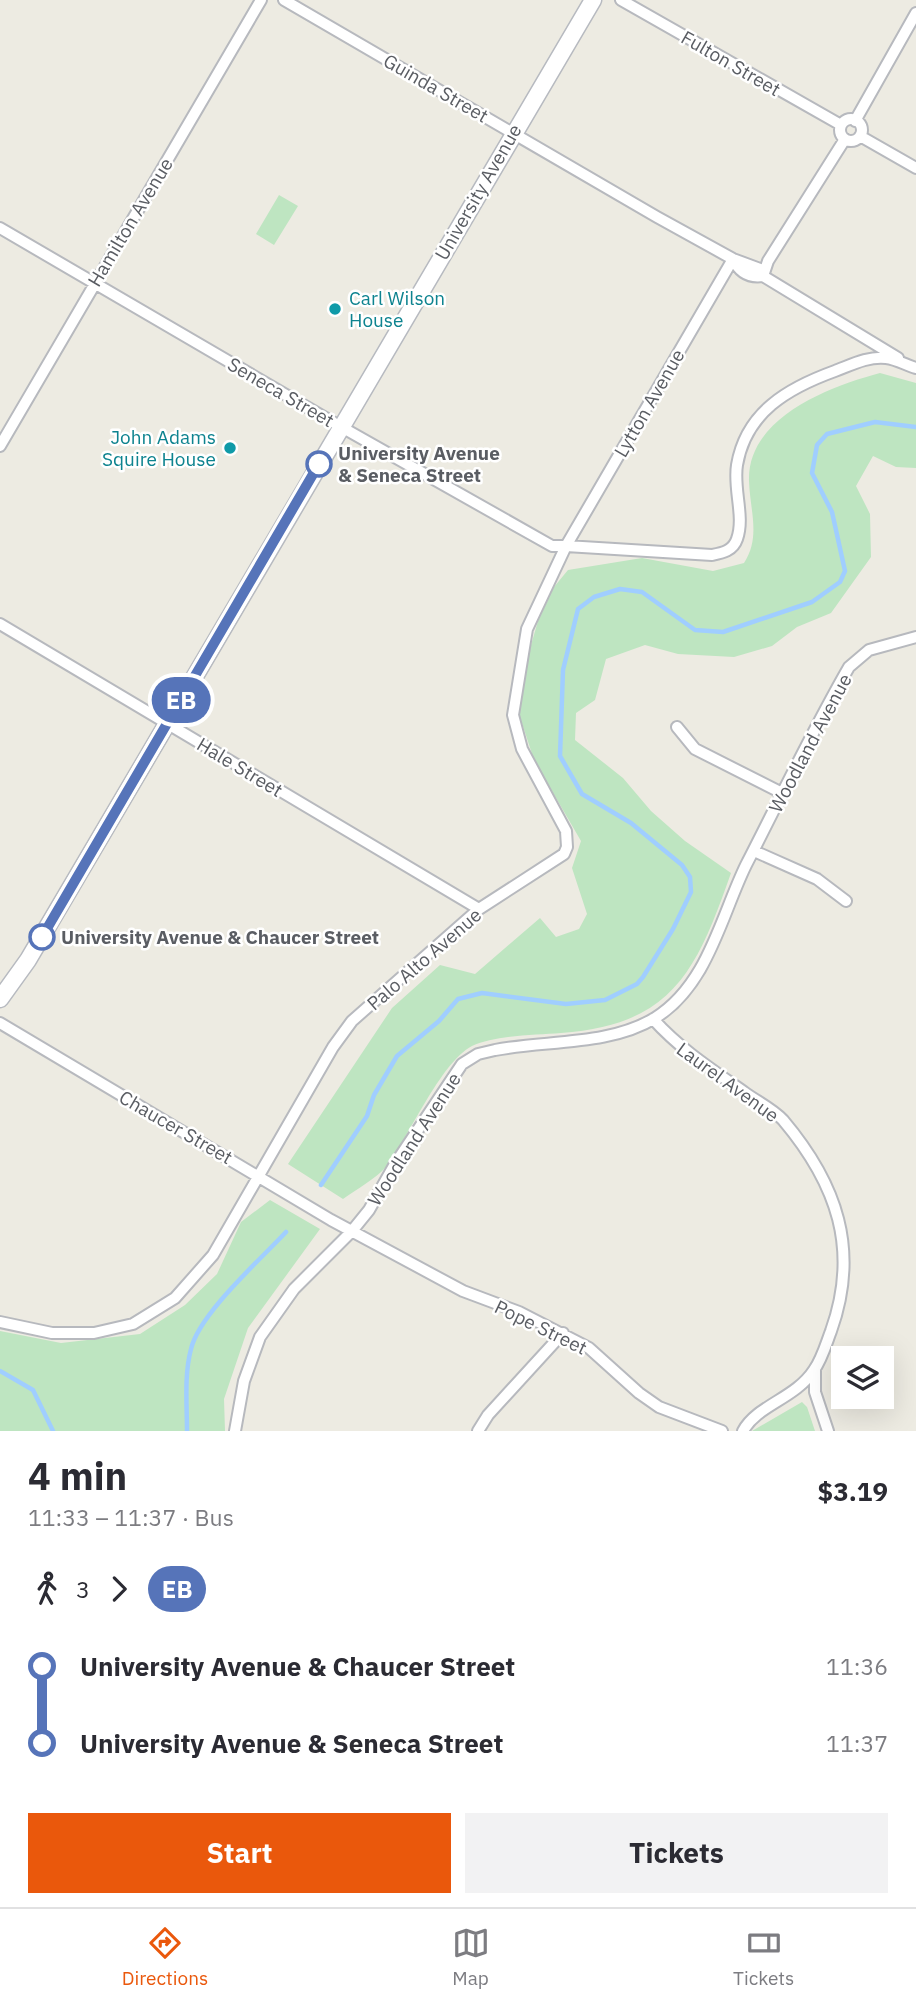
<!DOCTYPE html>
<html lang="en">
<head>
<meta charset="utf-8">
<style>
	:root { --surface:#fff; --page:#f2f2f3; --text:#2b2b33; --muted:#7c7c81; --line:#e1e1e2; --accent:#ea580c }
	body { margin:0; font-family:"IBM Plex Sans",sans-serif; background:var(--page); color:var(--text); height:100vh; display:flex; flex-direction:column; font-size:26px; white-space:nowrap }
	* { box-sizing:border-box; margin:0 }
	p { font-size:23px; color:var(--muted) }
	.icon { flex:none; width:38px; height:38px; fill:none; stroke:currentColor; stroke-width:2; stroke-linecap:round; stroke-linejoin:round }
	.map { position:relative; height:1431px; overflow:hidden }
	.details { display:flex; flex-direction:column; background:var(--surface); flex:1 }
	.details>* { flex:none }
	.badge { padding:0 14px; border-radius:23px; font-size:24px; line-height:46px }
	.fabs { position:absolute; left:831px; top:1346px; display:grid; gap:14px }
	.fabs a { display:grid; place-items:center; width:63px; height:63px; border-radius:0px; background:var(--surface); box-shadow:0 7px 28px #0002; font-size:35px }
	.map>.badge { position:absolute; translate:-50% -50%; box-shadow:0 0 0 4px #fff }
	.legs { display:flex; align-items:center; gap:10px; height:77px; padding:0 28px; font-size:23px }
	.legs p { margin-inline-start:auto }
	.head { display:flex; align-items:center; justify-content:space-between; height:119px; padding:0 28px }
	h1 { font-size:38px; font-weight:700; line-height:52px }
	.cta { display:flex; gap:14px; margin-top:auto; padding:14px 28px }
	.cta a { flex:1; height:80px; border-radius:0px; background:var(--accent); color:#fff; font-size:28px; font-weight:700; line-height:80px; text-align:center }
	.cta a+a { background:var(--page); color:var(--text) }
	ul { padding:0 28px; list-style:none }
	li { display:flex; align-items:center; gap:24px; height:77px; font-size:26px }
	li i { display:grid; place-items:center; width:10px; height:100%; margin:0 9px; background:currentColor }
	li i::after { content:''; width:18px; height:18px; margin:-9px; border:5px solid; border-radius:50%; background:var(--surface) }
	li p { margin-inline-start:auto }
	li:first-child i { background:linear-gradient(#0000 50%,currentColor 0) }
	li:last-child i { background:linear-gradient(currentColor 50%,#0000 0) }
	.menu { display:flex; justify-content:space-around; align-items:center; height:98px; border-top:2px solid var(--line); background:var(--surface); font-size:19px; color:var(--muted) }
	.menu a { display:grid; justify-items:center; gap:4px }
	.menu .active { color:var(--accent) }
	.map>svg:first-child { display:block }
	.green { fill:#bee5c1 }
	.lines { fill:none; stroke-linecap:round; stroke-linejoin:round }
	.stream { stroke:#a0ceff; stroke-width:4.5 }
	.minor-casing { stroke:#b7b9be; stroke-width:14 }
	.secondary-casing { stroke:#b7bac0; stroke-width:19 }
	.minor { stroke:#fff; stroke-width:10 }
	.secondary { stroke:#fff; stroke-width:16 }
	.line-1-casing { stroke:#fff; stroke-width:16 }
	.line-1 { stroke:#5674b9; stroke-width:10 }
	.culture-dot { fill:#0f9aa8; stroke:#fff; stroke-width:2.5 }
	.stop-1-dot { fill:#fff; stroke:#5674b9; stroke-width:3.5 }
	.labels { text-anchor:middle; stroke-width:5; stroke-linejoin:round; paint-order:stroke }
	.street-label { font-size:19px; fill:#5a5d63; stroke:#fff }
	.culture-label { font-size:19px; fill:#0d838f; stroke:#fff; text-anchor:start }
	.stop-label { font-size:19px; font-weight:bold; fill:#5a5d63; stroke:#fff; text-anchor:start }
</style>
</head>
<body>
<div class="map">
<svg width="916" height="1431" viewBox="0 0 916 1431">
	<rect width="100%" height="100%" fill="#edebe2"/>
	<path class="green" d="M279,195L298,206L274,245L256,234Z
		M880,373L916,383V468L896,467L873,456L856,486L870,514L871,557L831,613L797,627L772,646L734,657L678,654L645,645L606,659L595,700L576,713L575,740L623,778L651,811L685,841L731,873C697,969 674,1025 561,1033C536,1035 495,1035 472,1046C440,1063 409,1137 386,1167C375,1179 357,1189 343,1199L288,1164L392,1008L440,965L475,974L540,918L556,937L579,929L587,914L572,868L581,841L534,760L519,714L529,652L538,621L554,587L568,570L642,558L713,571L744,563C761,537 750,511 749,481C747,417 831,386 880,373Z
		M270,1200L320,1229L248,1328L224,1399L225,1431H0V1331L61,1343L140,1334L185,1305L217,1274L241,1222Z
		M802,1402L807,1407L815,1431H752Z"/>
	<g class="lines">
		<path class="stream" d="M321,1185L367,1116L374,1095L397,1056L439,1021L458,999L482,993L566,1004L605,1000L637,984L643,977L673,929L691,892L690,877L682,865L631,823L582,794L560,756L563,670L578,609L594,597L620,589L642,592L695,630L723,632L812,602L840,582L845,571L832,512L812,473L817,445L827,434L875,422L916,427
			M0,1371L33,1390L53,1431
			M187,1431C187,1405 184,1375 191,1349C199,1314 260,1260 286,1232"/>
		<defs>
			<path id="minor" d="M284,0L657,217L733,259L760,269L763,276L898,358
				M621,0L841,125
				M840 130a11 11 0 1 1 22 0a11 11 0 1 1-22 0Z
				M855,121L916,13
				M860,136L916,168
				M0,228L329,420L552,546H566L733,259
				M733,259C739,272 749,278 763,276
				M763,276L768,261L845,139
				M0,446L261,0
				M0,624L479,909
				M677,727L695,749L782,793
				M754,851L817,879L846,901
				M653,1019C680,1049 711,1069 744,1092C756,1101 773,1109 783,1120C837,1184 860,1250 831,1331C826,1344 822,1359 814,1370C795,1399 757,1405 743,1431
				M0,1023L331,1220L463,1291L519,1312L589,1348L639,1393L659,1407L722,1431
				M0,1322L52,1333H94L133,1324L175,1298L213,1255L333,1047L352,1021L479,909L564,854L567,847L566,831L522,749L513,715L527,629L566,546L712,555C722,553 733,551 737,539C745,517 733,489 737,465C746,412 788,388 835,371C851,365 868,356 886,358C896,359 906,365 916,368
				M815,1369V1392L828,1431
				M235,1431L244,1381L260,1337L294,1289L352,1231L369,1210L395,1164L462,1064L478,1054L495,1050C546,1040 609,1046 655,1018C708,985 721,916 746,865C780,799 812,731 849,667L869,650L916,637
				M478,1431L488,1415L563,1333"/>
			<path id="secondary" d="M0,999L28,960L593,0"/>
		</defs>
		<use href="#minor" class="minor-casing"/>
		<use href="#secondary" class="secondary-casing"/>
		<use href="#minor" class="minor"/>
		<use href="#secondary" class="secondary"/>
	</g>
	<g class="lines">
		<defs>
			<path id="line-1" d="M42,937L319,464"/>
		</defs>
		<use href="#line-1" class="line-1-casing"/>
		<use href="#line-1" class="line-1"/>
	</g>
	<g class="culture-dot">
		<circle cx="335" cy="309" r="7"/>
		<circle cx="230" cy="448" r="7"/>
	</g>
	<g class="stop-1-dot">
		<circle cx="319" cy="464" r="12"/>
		<circle cx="42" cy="937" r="12"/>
	</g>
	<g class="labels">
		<g class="street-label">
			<text transform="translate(731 63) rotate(30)" y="7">Fulton Street</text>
			<text transform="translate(436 88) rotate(30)" y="7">Guinda Street</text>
			<text transform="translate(478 192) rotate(-60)" y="7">University Avenue</text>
			<text transform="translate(130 222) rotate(-59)" y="7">Hamilton Avenue</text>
			<text transform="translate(281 392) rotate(30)" y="7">Seneca Street</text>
			<text transform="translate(649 403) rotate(-60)" y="7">Lytton Avenue</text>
			<text transform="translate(810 743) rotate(-62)" y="7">Woodland Avenue</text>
			<text transform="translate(240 767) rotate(31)" y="7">Hale Street</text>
			<text transform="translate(424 959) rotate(-41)" y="7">Palo Alto Avenue</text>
			<text transform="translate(728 1082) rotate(36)" y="7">Laurel Avenue</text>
			<text transform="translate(176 1127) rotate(30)" y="7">Chaucer Street</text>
			<text transform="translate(414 1139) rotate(-57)" y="7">Woodland Avenue</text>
			<text transform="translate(541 1327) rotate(26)" y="7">Pope Street</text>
		</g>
		<g class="culture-label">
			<text x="349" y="305">Carl Wilson<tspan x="349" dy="22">House</tspan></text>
			<text x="216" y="444" text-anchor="end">John Adams<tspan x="216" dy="22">Squire House</tspan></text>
		</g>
		<g class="stop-label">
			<text x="338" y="460">University Avenue<tspan x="338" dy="22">&amp; Seneca Street</tspan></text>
			<text x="61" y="944">University Avenue &amp; Chaucer Street</text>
		</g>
	</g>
</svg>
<div class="fabs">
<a><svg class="icon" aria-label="layers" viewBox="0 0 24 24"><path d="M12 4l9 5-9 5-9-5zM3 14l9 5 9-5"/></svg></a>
</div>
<b class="badge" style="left:181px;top:700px;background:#5674b9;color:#fff">EB</b>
</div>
<section class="details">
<div class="head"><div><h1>4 min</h1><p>11:33 – 11:37 · Bus</p></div><b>$3.19</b></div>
<div class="legs"><svg class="icon" aria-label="walk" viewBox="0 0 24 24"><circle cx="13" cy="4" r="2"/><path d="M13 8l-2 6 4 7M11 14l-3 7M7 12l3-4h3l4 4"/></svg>3<svg class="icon" aria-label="forward" viewBox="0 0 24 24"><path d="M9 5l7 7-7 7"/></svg><b class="badge" style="background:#5674b9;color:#fff">EB</b></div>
<ul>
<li><i style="color:#5674b9"></i><b>University Avenue &amp; Chaucer Street</b><p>11:36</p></li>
<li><i style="color:#5674b9"></i><b>University Avenue &amp; Seneca Street</b><p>11:37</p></li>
</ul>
<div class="cta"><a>Start</a><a>Tickets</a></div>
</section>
<nav class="menu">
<a class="active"><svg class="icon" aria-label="directions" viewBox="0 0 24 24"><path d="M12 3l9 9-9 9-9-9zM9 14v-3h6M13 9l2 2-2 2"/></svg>Directions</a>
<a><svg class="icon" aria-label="map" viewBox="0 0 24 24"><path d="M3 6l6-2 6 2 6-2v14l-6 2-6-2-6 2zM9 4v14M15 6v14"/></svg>Map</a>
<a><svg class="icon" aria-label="tickets" viewBox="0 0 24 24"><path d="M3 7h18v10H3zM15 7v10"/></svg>Tickets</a>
</nav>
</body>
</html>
